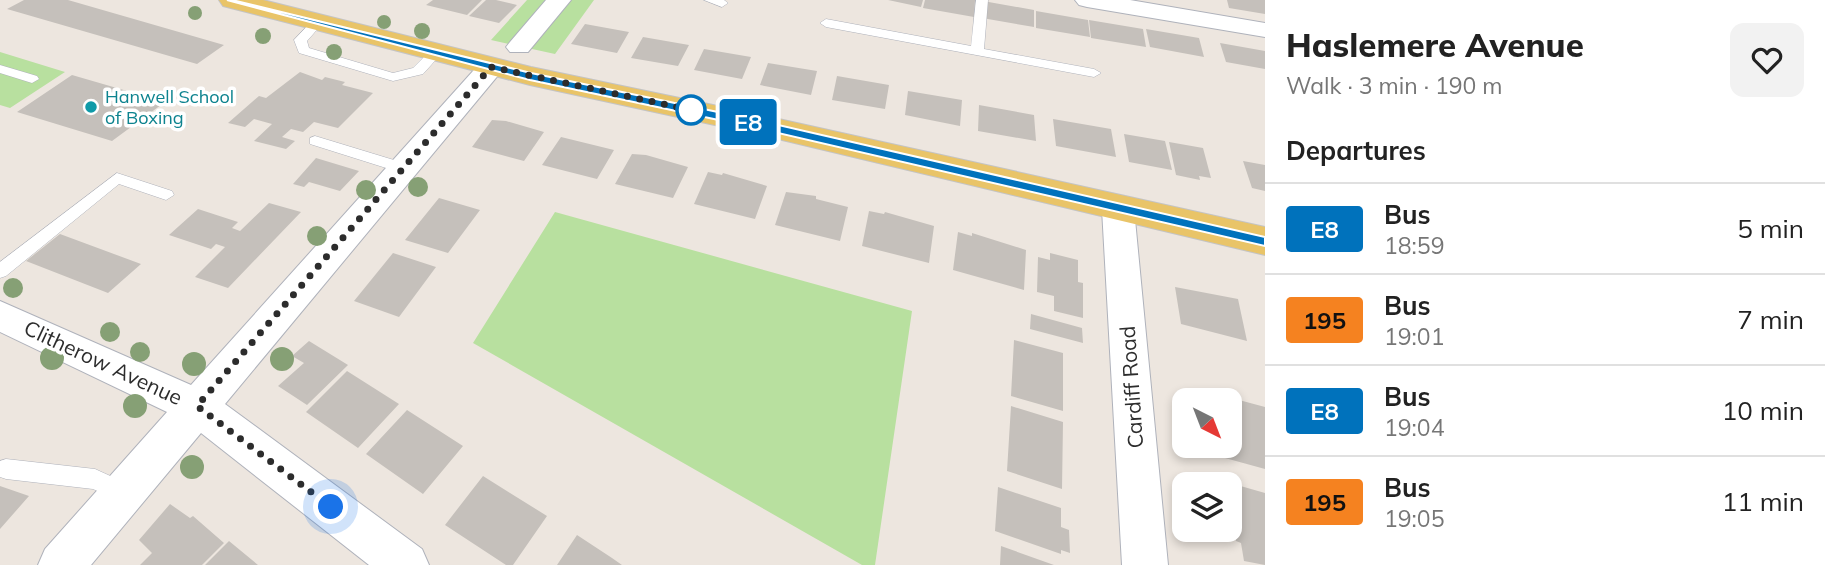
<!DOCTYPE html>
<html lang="en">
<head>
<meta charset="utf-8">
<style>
	:root { --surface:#fff; --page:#f2f2f2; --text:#222; --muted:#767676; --line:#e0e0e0 }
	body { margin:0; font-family:Mulish,sans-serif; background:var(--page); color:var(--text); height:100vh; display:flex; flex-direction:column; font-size:26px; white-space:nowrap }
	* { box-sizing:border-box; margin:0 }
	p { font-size:23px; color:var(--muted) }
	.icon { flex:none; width:38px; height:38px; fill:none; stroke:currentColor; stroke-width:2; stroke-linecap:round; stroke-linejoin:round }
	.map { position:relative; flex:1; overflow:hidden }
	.side { display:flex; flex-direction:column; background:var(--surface); width:560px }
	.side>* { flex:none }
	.badge { padding:0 14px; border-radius:5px; font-size:24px; line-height:46px }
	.needle { width:46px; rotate:138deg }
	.tools { position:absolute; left:1172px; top:388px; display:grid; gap:14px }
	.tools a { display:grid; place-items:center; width:70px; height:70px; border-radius:14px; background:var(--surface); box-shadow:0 4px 10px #0003; font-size:35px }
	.you { position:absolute; width:35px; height:35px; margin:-18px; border:5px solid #fff; border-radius:50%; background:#1a73e8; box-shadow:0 0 0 10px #1a73e833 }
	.map>.badge { position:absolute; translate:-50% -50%; box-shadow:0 0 0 4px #fff }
	h2 { padding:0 21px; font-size:26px; line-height:63px }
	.round { display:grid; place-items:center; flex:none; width:74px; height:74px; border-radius:14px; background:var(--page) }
	.head { display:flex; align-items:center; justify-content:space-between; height:119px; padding:0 21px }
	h1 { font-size:33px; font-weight:800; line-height:52px }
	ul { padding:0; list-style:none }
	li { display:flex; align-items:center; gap:21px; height:91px; padding:0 21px; border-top:2px solid var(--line) }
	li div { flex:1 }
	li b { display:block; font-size:26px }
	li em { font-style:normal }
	li .badge { min-width:77px; font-weight:700; text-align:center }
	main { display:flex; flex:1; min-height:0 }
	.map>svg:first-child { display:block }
	.green { fill:#b8e09f }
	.building { fill:#c5c0bb }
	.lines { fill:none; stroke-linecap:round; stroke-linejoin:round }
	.lane-casing { stroke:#afb2bb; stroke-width:1 }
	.street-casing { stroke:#afb2bb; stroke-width:2 }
	.primary-casing { stroke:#c4c4c4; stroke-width:2 }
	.lane { fill:#fff; fill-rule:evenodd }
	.street { fill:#fff; fill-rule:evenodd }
	.primary { fill:#e9c468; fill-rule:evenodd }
	.tree { fill:#86a075 }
	.line { fill:#0072bc; stroke:#fff; stroke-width:2 }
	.walk { stroke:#2c2c2c; stroke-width:7; stroke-dasharray:0 12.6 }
	.culture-dot { fill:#0f9aa8; stroke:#fff; stroke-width:2.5 }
	.stop-dot { fill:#fff; stroke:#0072bc; stroke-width:3.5 }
	.labels { text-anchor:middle; stroke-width:7; stroke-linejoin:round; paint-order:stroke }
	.far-culture-label { font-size:18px; fill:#0d838f; stroke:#fff; text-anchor:start }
	.street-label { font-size:21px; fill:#2c2c2c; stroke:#fff }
</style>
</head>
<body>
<main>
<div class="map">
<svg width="1265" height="565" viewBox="0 0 1265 565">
	<rect width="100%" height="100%" fill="#ede6df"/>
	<path class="green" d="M527,0H594L555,54L491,40Z
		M0,52L65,72L10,108L0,105Z
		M555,212L912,311L875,565H862L473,343Z"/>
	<path class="building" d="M24,0H68L224,45L197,64L7,9Z
		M433,0H482L467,15L426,5Z
		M486,0H496L517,5L499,23L469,16Z
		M888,0H923L921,7Z
		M925,0H975L974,17L923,8Z
		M1227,0H1265V14L1229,8Z
		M983,1L1034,10V27L982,18Z
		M1036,11L1088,20L1090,37L1036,28Z
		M1089,20L1143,29L1146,47L1091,38Z
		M585,24L629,32L617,53L571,44Z
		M1146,29L1199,38L1204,57L1150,47Z
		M643,37L689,45L678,66L631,58Z
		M1220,43L1265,51V69L1226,62Z
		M704,49L751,57L742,79L694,70Z
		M768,63L817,71L811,95L760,85Z
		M300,72L322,80L325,77L345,82L342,85L373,93L338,128L314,122L303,132L291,129L282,137L295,141L286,149L254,141L272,124L254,119L245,127L228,123L259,96L266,98Z
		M72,75L165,102L112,141L17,112Z
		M837,76L889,85L885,109L832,100Z
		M908,91L962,100L960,126L905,115Z
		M979,105L1034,115L1036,141L978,131Z
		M1053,119L1111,129L1116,157L1056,146Z
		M492,120L506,121L544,132L524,161L472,147Z
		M1124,134L1165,141L1172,170L1129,162Z
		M561,137L614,150L597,179L542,165Z
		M1169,142L1203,148L1211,178L1199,176L1200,180L1176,175Z
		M632,154L646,155L688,167L673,198L615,184Z
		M316,158L359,171L340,191L309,182L304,187L293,184Z
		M1243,161L1265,165V191L1252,188Z
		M708,172L722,175L723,173L767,186L755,219L694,204Z
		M786,192L816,196V199L848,207L840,241L775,225Z
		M439,198L480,210L448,253L405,240Z
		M269,203L301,212L228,288L195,277L225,247L216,244L211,249L169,235L198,209L238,222L232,228L240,231Z
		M869,211L884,214L885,212L934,226L929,263L862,246Z
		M958,232L972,236V233L1026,250L1024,290L953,270Z
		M60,234L141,264L108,293L26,261Z
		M393,253L436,267L399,317L354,301Z
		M1050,253L1078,260V282L1083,283V318L1054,311V296L1037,292L1038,257L1050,260Z
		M1175,287L1238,299L1247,341L1181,324Z
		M1031,314L1082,328L1083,343L1030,329Z
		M1014,340L1063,353V411L1011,396Z
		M309,341L348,365L307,405L278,386L304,363L292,356Z
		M347,371L399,404L358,448L306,412Z
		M1213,393L1265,407V469L1225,458L1222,446H1230V401H1214Z
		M1011,406L1063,422L1062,489L1007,471Z
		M407,410L463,446L423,494L366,454Z
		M483,476L547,516L513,565H506L445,525Z
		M1230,483L1265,493V565L1244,561L1241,543L1236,541L1233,523L1237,524L1230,501Z
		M0,486L29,496L0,529Z
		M998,487L1061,508V527L1069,530L1070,553L1061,550V554L995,531Z
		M170,504L190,518L193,516L224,543L202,565H140L152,553L139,540Z
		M577,535L612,558L622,565H557Z
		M229,541L258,565H205Z
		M1001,546L1054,565H1000Z"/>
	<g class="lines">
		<defs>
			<path id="lane" d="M704,0H724L728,3L722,7Z
				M976,0H988L984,49L1094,69L1101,73L1094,77L826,27L820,23L826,19L971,46Z
				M312,21L322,24L307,41L309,48L393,73L413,68L431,50H441L442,53L423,74L393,81L299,53L294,40Z
				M0,65L37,76L39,79L32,83L0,73Z
				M315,136L407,164L410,168L402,173L310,144V138Z
				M117,173L172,191L174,195L166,200L119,184L6,276L0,278V262Z
				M6,459L95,469L130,485L133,492L130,499L122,502L93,489L6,479L0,477V461Z"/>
			<path id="street" d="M546,0H571L528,52H510L506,47L510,42Z
				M1075,0H1130L1265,23V37L1087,7L1079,5Z
				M491,59L500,61L504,67L500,73L225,404L422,549L429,565H369L201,433L91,565H38L45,549L167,412L0,332V301L191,385L482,61Z
				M1118,198L1129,201L1134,209L1168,565H1122L1102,209L1107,201Z"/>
			<path id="primary" d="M219,0H263L531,67L761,115L1265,227V255L761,135L530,85L223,6Z"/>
		</defs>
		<use href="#lane" class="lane-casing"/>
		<use href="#street" class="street-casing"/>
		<use href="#primary" class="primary-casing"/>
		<use href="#lane" class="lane"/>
		<use href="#street" class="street"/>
		<use href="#primary" class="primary"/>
	</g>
	<g class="tree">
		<circle cx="195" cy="13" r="7"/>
		<circle cx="384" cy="22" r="7"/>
		<circle cx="422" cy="31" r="8"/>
		<circle cx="263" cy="36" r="8"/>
		<circle cx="334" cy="52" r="8"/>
		<circle cx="418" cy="187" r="10"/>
		<circle cx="366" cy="190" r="10"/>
		<circle cx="317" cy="236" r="10"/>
		<circle cx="13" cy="288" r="10"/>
		<circle cx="110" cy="332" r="10"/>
		<circle cx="140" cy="352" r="10"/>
		<circle cx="52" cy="358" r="12"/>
		<circle cx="282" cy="359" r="12"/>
		<circle cx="194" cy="364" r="12"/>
		<circle cx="135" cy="406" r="12"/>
		<circle cx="192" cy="467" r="12"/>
	</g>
	<path class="line" d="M227,0H232L531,73L761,121L1265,237V246L761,129L530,80Z"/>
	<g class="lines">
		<path class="walk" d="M331,507L197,406L491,67L691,110"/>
	</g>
	<circle class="culture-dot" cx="91" cy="107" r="7"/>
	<circle class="stop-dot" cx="691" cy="110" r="14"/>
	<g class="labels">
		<g class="far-culture-label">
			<text x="105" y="103">Hanwell School<tspan x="105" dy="21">of Boxing</tspan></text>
		</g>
		<g class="street-label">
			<text transform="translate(103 363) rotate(25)" y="7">Clitherow Avenue</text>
			<text transform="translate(1132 387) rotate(-94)" y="7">Cardiff Road</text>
		</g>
	</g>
</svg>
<div class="tools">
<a><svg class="needle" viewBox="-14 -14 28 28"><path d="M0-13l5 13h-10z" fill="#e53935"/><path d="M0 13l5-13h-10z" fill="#767676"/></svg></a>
<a><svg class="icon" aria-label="layers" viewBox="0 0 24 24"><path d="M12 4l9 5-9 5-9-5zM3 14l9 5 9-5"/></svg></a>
</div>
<div class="you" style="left:331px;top:507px"></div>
<b class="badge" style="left:748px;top:122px;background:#0072bc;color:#fff">E8</b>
</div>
<section class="side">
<div class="head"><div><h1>Haslemere Avenue</h1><p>Walk · 3 min · 190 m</p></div><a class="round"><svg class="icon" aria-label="heart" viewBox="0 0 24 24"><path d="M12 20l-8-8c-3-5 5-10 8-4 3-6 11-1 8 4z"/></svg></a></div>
<h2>Departures</h2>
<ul>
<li><span class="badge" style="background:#0072bc;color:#fff">E8</span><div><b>Bus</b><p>18:59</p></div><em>5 min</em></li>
<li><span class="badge" style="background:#f58220;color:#111">195</span><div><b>Bus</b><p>19:01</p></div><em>7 min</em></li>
<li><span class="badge" style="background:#0072bc;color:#fff">E8</span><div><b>Bus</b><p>19:04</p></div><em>10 min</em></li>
<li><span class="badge" style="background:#f58220;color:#111">195</span><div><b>Bus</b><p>19:05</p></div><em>11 min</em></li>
</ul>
</section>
</main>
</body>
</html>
